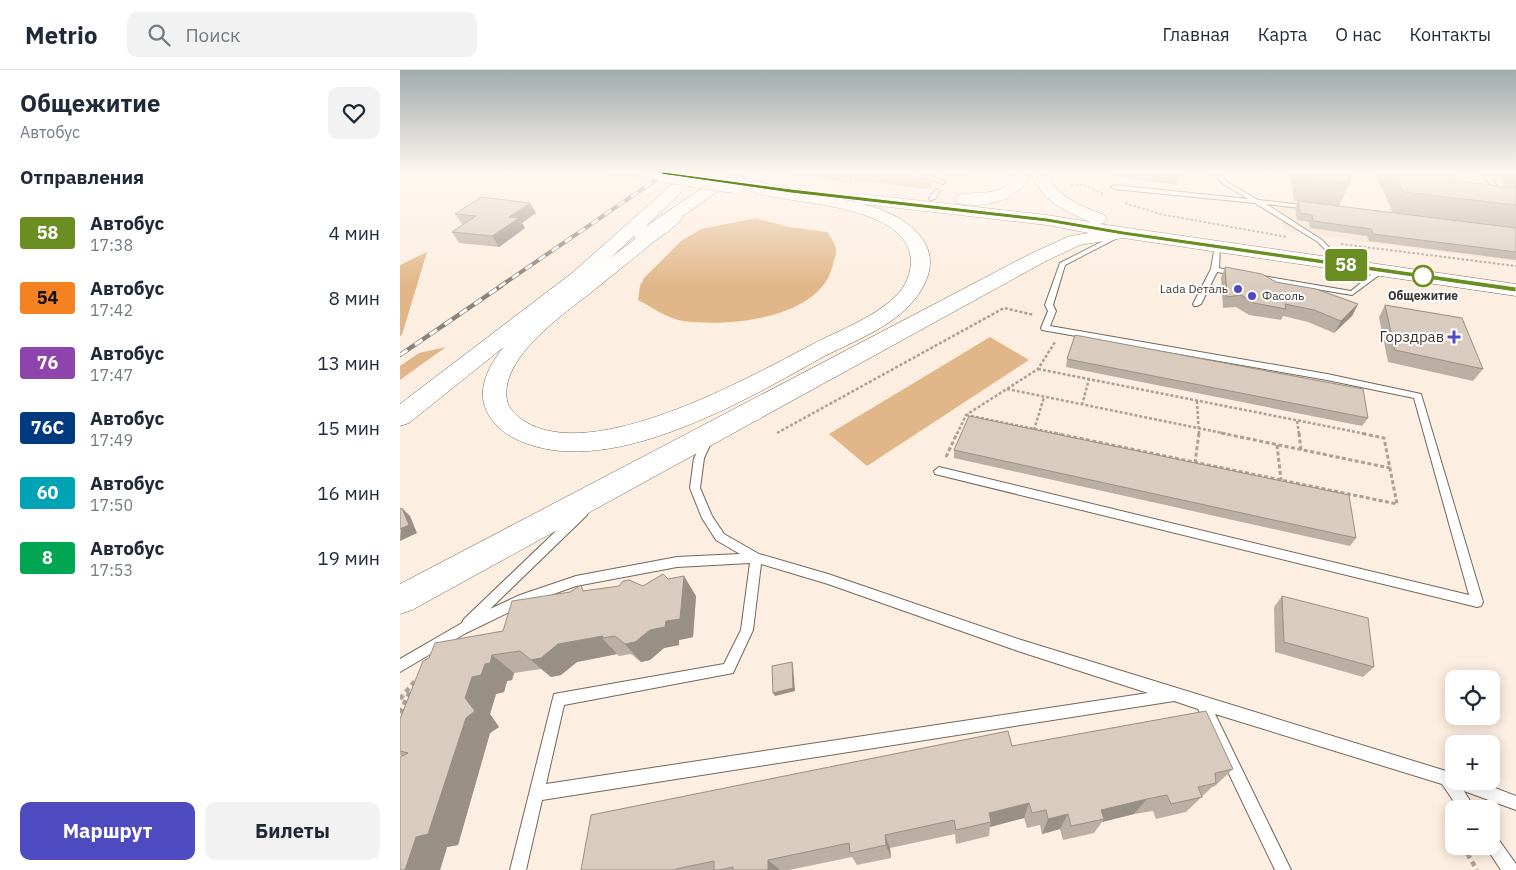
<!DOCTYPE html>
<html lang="ru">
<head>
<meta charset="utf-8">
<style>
	:root { --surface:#fff; --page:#f2f2f3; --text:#1f2937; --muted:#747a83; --line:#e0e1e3; --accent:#4e4bc1 }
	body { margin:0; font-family:"IBM Plex Sans",sans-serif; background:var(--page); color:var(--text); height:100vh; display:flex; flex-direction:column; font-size:19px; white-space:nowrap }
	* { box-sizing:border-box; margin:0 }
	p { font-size:16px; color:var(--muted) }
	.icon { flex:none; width:28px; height:28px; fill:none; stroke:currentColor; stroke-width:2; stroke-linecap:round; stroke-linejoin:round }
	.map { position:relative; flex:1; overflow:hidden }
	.details { display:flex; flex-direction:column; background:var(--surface); width:400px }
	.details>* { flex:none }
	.badge { padding:0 10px; border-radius:4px; font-size:18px; line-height:32px }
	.buttons { position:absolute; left:1045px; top:600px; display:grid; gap:10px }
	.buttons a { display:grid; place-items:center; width:55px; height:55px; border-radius:10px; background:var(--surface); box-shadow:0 2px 12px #0003; font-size:25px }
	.map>.badge { position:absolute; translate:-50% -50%; box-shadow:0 0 0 2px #fff }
	h2 { padding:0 20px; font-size:19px; line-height:45px }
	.round { display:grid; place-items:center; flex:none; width:52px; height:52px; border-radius:10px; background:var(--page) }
	.overview { display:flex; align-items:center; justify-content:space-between; height:85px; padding:0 20px }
	h1 { font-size:24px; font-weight:800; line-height:38px }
	.action { display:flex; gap:10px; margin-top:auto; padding:10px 20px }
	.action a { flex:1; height:58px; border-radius:10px; background:var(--accent); color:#fff; font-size:20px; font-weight:800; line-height:58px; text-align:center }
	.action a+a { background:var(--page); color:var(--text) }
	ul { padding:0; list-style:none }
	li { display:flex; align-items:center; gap:15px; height:65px; padding:0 20px }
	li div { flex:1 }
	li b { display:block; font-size:19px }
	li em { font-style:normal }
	li .badge { min-width:55px; font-weight:700; text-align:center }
	header { display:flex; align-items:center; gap:30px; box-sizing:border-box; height:70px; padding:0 25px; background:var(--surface); border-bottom:1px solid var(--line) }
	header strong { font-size:24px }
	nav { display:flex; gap:28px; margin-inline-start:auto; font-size:18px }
	.search { width:350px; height:45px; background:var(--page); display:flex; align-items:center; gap:12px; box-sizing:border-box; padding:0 18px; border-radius:10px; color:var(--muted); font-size:19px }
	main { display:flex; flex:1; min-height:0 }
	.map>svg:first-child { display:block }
	.built { fill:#f5e2cf }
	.green { fill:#e1b789 }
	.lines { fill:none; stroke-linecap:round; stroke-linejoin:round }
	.lane-casing { stroke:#73675b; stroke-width:2 }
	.secondary-casing { stroke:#73675b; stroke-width:1 }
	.highway-casing { stroke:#73675b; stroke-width:1 }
	.path-far3 { stroke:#aba196; stroke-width:2; stroke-dasharray:2.5 2; stroke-linecap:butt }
	.path-far2 { stroke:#aba196; stroke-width:2.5; stroke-dasharray:3 2; stroke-linecap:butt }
	.path-far1 { stroke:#aba196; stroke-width:3; stroke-dasharray:4 2.5; stroke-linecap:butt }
	.path { stroke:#aba196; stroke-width:4.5; stroke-dasharray:5 4; stroke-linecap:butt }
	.lane { fill:#fff; fill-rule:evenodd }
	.secondary { fill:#fff; fill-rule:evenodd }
	.highway { fill:#fff; fill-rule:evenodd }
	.rail-far1-casing { stroke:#8b8379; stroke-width:4 }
	.rail-casing { stroke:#8b8379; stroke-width:4.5 }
	.rail-far1 { stroke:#fff; stroke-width:2.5; stroke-dasharray:8; stroke-linecap:butt }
	.rail { stroke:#fff; stroke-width:3; stroke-dasharray:9; stroke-linecap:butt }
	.secondary-bridge-casing { stroke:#73675b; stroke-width:19; stroke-linecap:butt }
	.path-bridge { stroke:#aba196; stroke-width:2; stroke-dasharray:2.5 2; stroke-linecap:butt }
	.secondary-bridge { stroke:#fff; stroke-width:18 }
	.wall { fill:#bbafa3 }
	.shaded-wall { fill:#988f85 }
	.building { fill:#d9ccbe; stroke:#988f85 }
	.line { fill:#6b8e23; stroke:#fff }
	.stop-dot { fill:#fff; stroke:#6b8e23; stroke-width:2.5 }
	.poi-dot { fill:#4e4bc1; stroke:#fff; stroke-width:2 }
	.labels { text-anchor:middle; stroke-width:4; stroke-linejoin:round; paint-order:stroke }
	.far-poi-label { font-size:12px; fill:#3b3630; stroke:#fff; text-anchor:end }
	.far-stop-label { font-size:12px; font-weight:bold; fill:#3b3630; stroke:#fff }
	.poi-label { font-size:15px; fill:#3b3630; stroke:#fff; text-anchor:end }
</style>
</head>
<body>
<header>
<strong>Metrio</strong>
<div class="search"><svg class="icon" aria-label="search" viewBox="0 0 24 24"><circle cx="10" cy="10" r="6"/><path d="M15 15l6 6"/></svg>Поиск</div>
<nav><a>Главная</a><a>Карта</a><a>О нас</a><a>Контакты</a></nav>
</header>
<main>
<section class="details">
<div class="overview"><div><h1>Общежитие</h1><p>Автобус</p></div><a class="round"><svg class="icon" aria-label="heart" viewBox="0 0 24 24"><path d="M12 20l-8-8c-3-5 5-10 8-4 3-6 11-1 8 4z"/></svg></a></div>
<h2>Отправления</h2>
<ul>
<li><span class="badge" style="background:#6b8e23;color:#fff">58</span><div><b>Автобус</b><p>17:38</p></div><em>4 мин</em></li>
<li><span class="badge" style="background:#f58220;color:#111">54</span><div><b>Автобус</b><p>17:42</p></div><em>8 мин</em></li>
<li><span class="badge" style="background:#8e44ad;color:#fff">76</span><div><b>Автобус</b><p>17:47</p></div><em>13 мин</em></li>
<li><span class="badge" style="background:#003b80;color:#fff">76С</span><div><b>Автобус</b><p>17:49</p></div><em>15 мин</em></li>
<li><span class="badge" style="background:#00a3b4;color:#fff">60</span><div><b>Автобус</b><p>17:50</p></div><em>16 мин</em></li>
<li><span class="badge" style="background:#00a651;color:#fff">8</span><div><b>Автобус</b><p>17:53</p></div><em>19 мин</em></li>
</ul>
<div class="action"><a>Маршрут</a><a>Билеты</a></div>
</section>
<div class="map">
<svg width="1116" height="800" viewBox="0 0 1116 800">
	<rect width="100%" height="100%" fill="#fceee0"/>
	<path class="built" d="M878,133L1116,163V192L884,161Z"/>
	<path class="green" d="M408,103H475L534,112L531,117L524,119Z
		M356,148L389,157L427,162C430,166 435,173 436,179C437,183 434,189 433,194C422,249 329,257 283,251C268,249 252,237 238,230L240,216L244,208L281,171L301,159Z
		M27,182L2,265L0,266V195Z
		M590,267L629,290L467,396L429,364Z
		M46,277L0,310V296L19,283Z"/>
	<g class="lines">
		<defs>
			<path id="lane" d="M493,103C510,103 531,103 546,112L543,114L531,110Z
				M813,103H819L827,112L858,130L911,136L912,137L909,139L866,134L922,170L936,185L931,186L918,172L855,133L714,119L711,117L714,115L848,129L823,114Z
				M1082,103H1088L1103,125L1102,126H1098Z
				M537,119L540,121L535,129L530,130L529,129L535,120Z
				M721,162L724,164L723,165L665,195L653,235L656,241L650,256L927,304L1021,324L1083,532L1081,536L1077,537L535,404L534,401L539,397L1069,525L1014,328L927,310L642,260L641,258L648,241L645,235L660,193Z
				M815,175L820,176L819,198L840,203L836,205L817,202L801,234L797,236H794L793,234L811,199Z
				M979,198L986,200L952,225L857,209L853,207L857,205L951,221Z
				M308,366L313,369L304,388L300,418L312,446L324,464L359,484L428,504L618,569L1046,701L1054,704V711H1077L1116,726V740L1064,721L1075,739H1059L1042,714L815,644L891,800H875L798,639L774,631L142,730L126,800H110L154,624L324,594L341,560L350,493L277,497L176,516L128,533L66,563L0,602V589L62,553L64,549L179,439H187L188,442L187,445L90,539L120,525L176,506L277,487L340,484L316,470L302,448L290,418L294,388L305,367ZM361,494L428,514L618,581L748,623L146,714L164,635L333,603L353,560Z
				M1091,763L1096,766L1116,794V800H1101L1085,776H1091Z"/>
			<path id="secondary" d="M615,103H646C657,127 681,136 704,145L707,149L704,153L700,154L1116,214V226L723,168L680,175L646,191L12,540L0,544V514L632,183L670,166L689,163L647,155L463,134C510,146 554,179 515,229C492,258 453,271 421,288C346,330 222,402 134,376C118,371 102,364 92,350C52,297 154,231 189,204C216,184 242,163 268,143L274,142L280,143L283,147C275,158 261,166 251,174C232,190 212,205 193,221C165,243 99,288 107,330C108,339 117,346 124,351C193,395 348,308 411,275C441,259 475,248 499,223C508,212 513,197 510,184C502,141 415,134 380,128C370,126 352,124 346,116L348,113L354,111L455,132L453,129L455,125L461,124L647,145L690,152C665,141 642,131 631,104C619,131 584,139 557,133L555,129L557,125C579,120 604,129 615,103Z"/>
			<path id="highway" d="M288,103H307L282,122L245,157L324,103H343L249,170L243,171L237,170L234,166L186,211L9,353L0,356V334L172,203L270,116Z"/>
		</defs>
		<use href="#lane" class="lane-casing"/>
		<use href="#secondary" class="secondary-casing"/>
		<use href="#highway" class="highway-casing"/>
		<path class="path-far3" d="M392,103L457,112
			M671,115H683L703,124
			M725,133L760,144L887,167
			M941,174L1116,196"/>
		<path class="path-far2" d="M638,299L966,364
			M607,319L827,364
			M797,331L799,364
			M682,335L689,309
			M566,345L660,364
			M897,351L899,364
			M634,360L644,327
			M377,363L604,238L634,245
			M557,364L566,345L638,299L655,272"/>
		<path class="path-far1" d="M654,363L997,434L984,368L960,363
			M821,363L990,398
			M899,363L901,380
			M877,375L881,410
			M546,387L557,363
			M795,393L799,363"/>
		<path class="path" d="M0,629L16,610
			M0,643L11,619
			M1063,776L1077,800"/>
		<use href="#lane" class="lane"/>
		<use href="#secondary" class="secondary"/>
		<use href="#highway" class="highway"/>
		<defs>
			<path id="rail-far1" d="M99,217L266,103"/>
			<path id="rail" d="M0,285L101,216"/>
		</defs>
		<use href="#rail-far1" class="rail-far1-casing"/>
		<use href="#rail" class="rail-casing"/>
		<use href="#rail-far1" class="rail-far1"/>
		<use href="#rail" class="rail"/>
		<defs>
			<path id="secondary-bridge" d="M263,103L335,114"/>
		</defs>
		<use href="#secondary-bridge" class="secondary-bridge-casing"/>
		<path class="path-bridge" d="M210,103L244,108"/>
		<use href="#secondary-bridge" class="secondary-bridge"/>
	</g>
	<path class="wall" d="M542,103H564L562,106Z
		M713,103H781L777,115L713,106Z
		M893,103H947L950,113L939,136L993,143L975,103H1052L1057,111L1104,116L1099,109L1102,103H1116V190L969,171L967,166L910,158L909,152L897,150L895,138L898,131H894L891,108Z
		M130,133L136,143L122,153L125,158L99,177L59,173L52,162L63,154H62L55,144Z
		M825,197L876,212L958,234L952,246L934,263L908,252L883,246L881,250L849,245L836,237L823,238L821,208Z
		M985,235L1083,299L1073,311L988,292L979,247Z
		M667,289L968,348L962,356L666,297Z
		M554,380L956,468L950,476L554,388Z
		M268,509L296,526L293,567L279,570V575L264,578L250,590L241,592L231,584L219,586L217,584L177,592L161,605L151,607L141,599L114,603L112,610L107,611L104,622L96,624L90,644L99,657L90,663L58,775L47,777L40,800H0L2,686L0,685V649L103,561L186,521L243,516Z
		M882,526L974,597L963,607L875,582L874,537Z
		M612,676L833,699L815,716L812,717L786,742L756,749L753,741L734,744L702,752L694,763L663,770L660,759L642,764L640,755L627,758L624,748L590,757L589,766L556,774L555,764L490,778L491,788L457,795L452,787L389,800H181Z"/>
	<path class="shaded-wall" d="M130,133L136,143L122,153L125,158L99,177L92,166L109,147Z
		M958,234L952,246L934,263L941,251Z
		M2,438L10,446L17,463L0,471Z
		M284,506L296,526L293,567L279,570V575L264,578L250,590L241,592L225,574L266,551Z
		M203,566L202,568L217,584L177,592L161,605L151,607L131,590L158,574Z
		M92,585L114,603L112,610L107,611L104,622L96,624L90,644L99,657L90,663L58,775L47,777L40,800H5L72,607Z
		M392,592L393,595L395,621L375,626L373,623Z
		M747,729L734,744L702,752L704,749L701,740Z
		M629,733L624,748L590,757L591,752L589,743Z
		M668,744L660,759L642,764L648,749Z
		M485,765L490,778L491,788L486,775Z
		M368,790L380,800H368Z"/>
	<path class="building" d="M903,103H947L950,113L904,108Z
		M994,103H1052L1057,111L1116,118V135L1004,122Z
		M81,127L130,133L109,147L119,148L92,166L52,162L76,146L55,144Z
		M898,131L1116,158V182L973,164L971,159L913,151L912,145L900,143Z
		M825,197L862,204L876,212L916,219L958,234L941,251L914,240L885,234L886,239L854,233L841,225L827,227Z
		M985,235L1062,248L1083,299L995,280Z
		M675,265L963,319L968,348L667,289Z
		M569,346L949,425L956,468L554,380Z
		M2,438L9,455L0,459V439Z
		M263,504L268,509L284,506L280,549L266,551L265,557L250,560L235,572L225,574L215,566L202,568L203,566L158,574L141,588L131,590L120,581L92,585L90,593L85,594L81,605L72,607L65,628L75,641L66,648L28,764L16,767L5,800H0V687L8,683L0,681V649L23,591L29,588L35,573L103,561L112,531L170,522L181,515L183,521L219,516L223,511L229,510L243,516Z
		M882,526L968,548L974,597L884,572Z
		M392,592L393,618L373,623L372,596Z
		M806,641L833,699L815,703L816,713L798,717L802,727L771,734L767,725L747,729L701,740L704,749L671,756L668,744L648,749L646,740L632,743L629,733L589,743L591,752L556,760L554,750L485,765L486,775L450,783L449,773L368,790V800H333V797L319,800H314V791L276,799V800H181L191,745L608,661L612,676Z"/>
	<linearGradient id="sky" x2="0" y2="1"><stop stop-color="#a1aaac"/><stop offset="0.48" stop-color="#fef7f1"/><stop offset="1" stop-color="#fef7f1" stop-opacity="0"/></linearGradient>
	<rect width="1116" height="215" fill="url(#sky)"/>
	<path class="line" d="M263,102L391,119L647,148L723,161L1116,217V222L723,165L647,152L391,123L261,104Z"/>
	<circle class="stop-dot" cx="1023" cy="206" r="10"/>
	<g class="poi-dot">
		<circle cx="838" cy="219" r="5"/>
		<circle cx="852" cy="226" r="5"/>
		<path d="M1051.5 259.5h5v5h5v5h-5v5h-5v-5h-5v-5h5z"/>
	</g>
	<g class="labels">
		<g class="far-poi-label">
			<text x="828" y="223">Lada Dеталь</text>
			<text x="862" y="230" text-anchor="start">Фасоль</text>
		</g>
		<g class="far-stop-label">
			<text x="1023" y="230">Общежитие</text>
		</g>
		<g class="poi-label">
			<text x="1044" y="272">Горздрав</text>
		</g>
	</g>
</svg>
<div class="buttons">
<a><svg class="icon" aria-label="locate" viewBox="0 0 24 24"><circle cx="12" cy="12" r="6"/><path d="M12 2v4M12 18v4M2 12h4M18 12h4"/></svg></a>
<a>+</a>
<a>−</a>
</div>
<b class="badge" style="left:946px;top:195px;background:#6b8e23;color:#fff">58</b>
</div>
</main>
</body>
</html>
